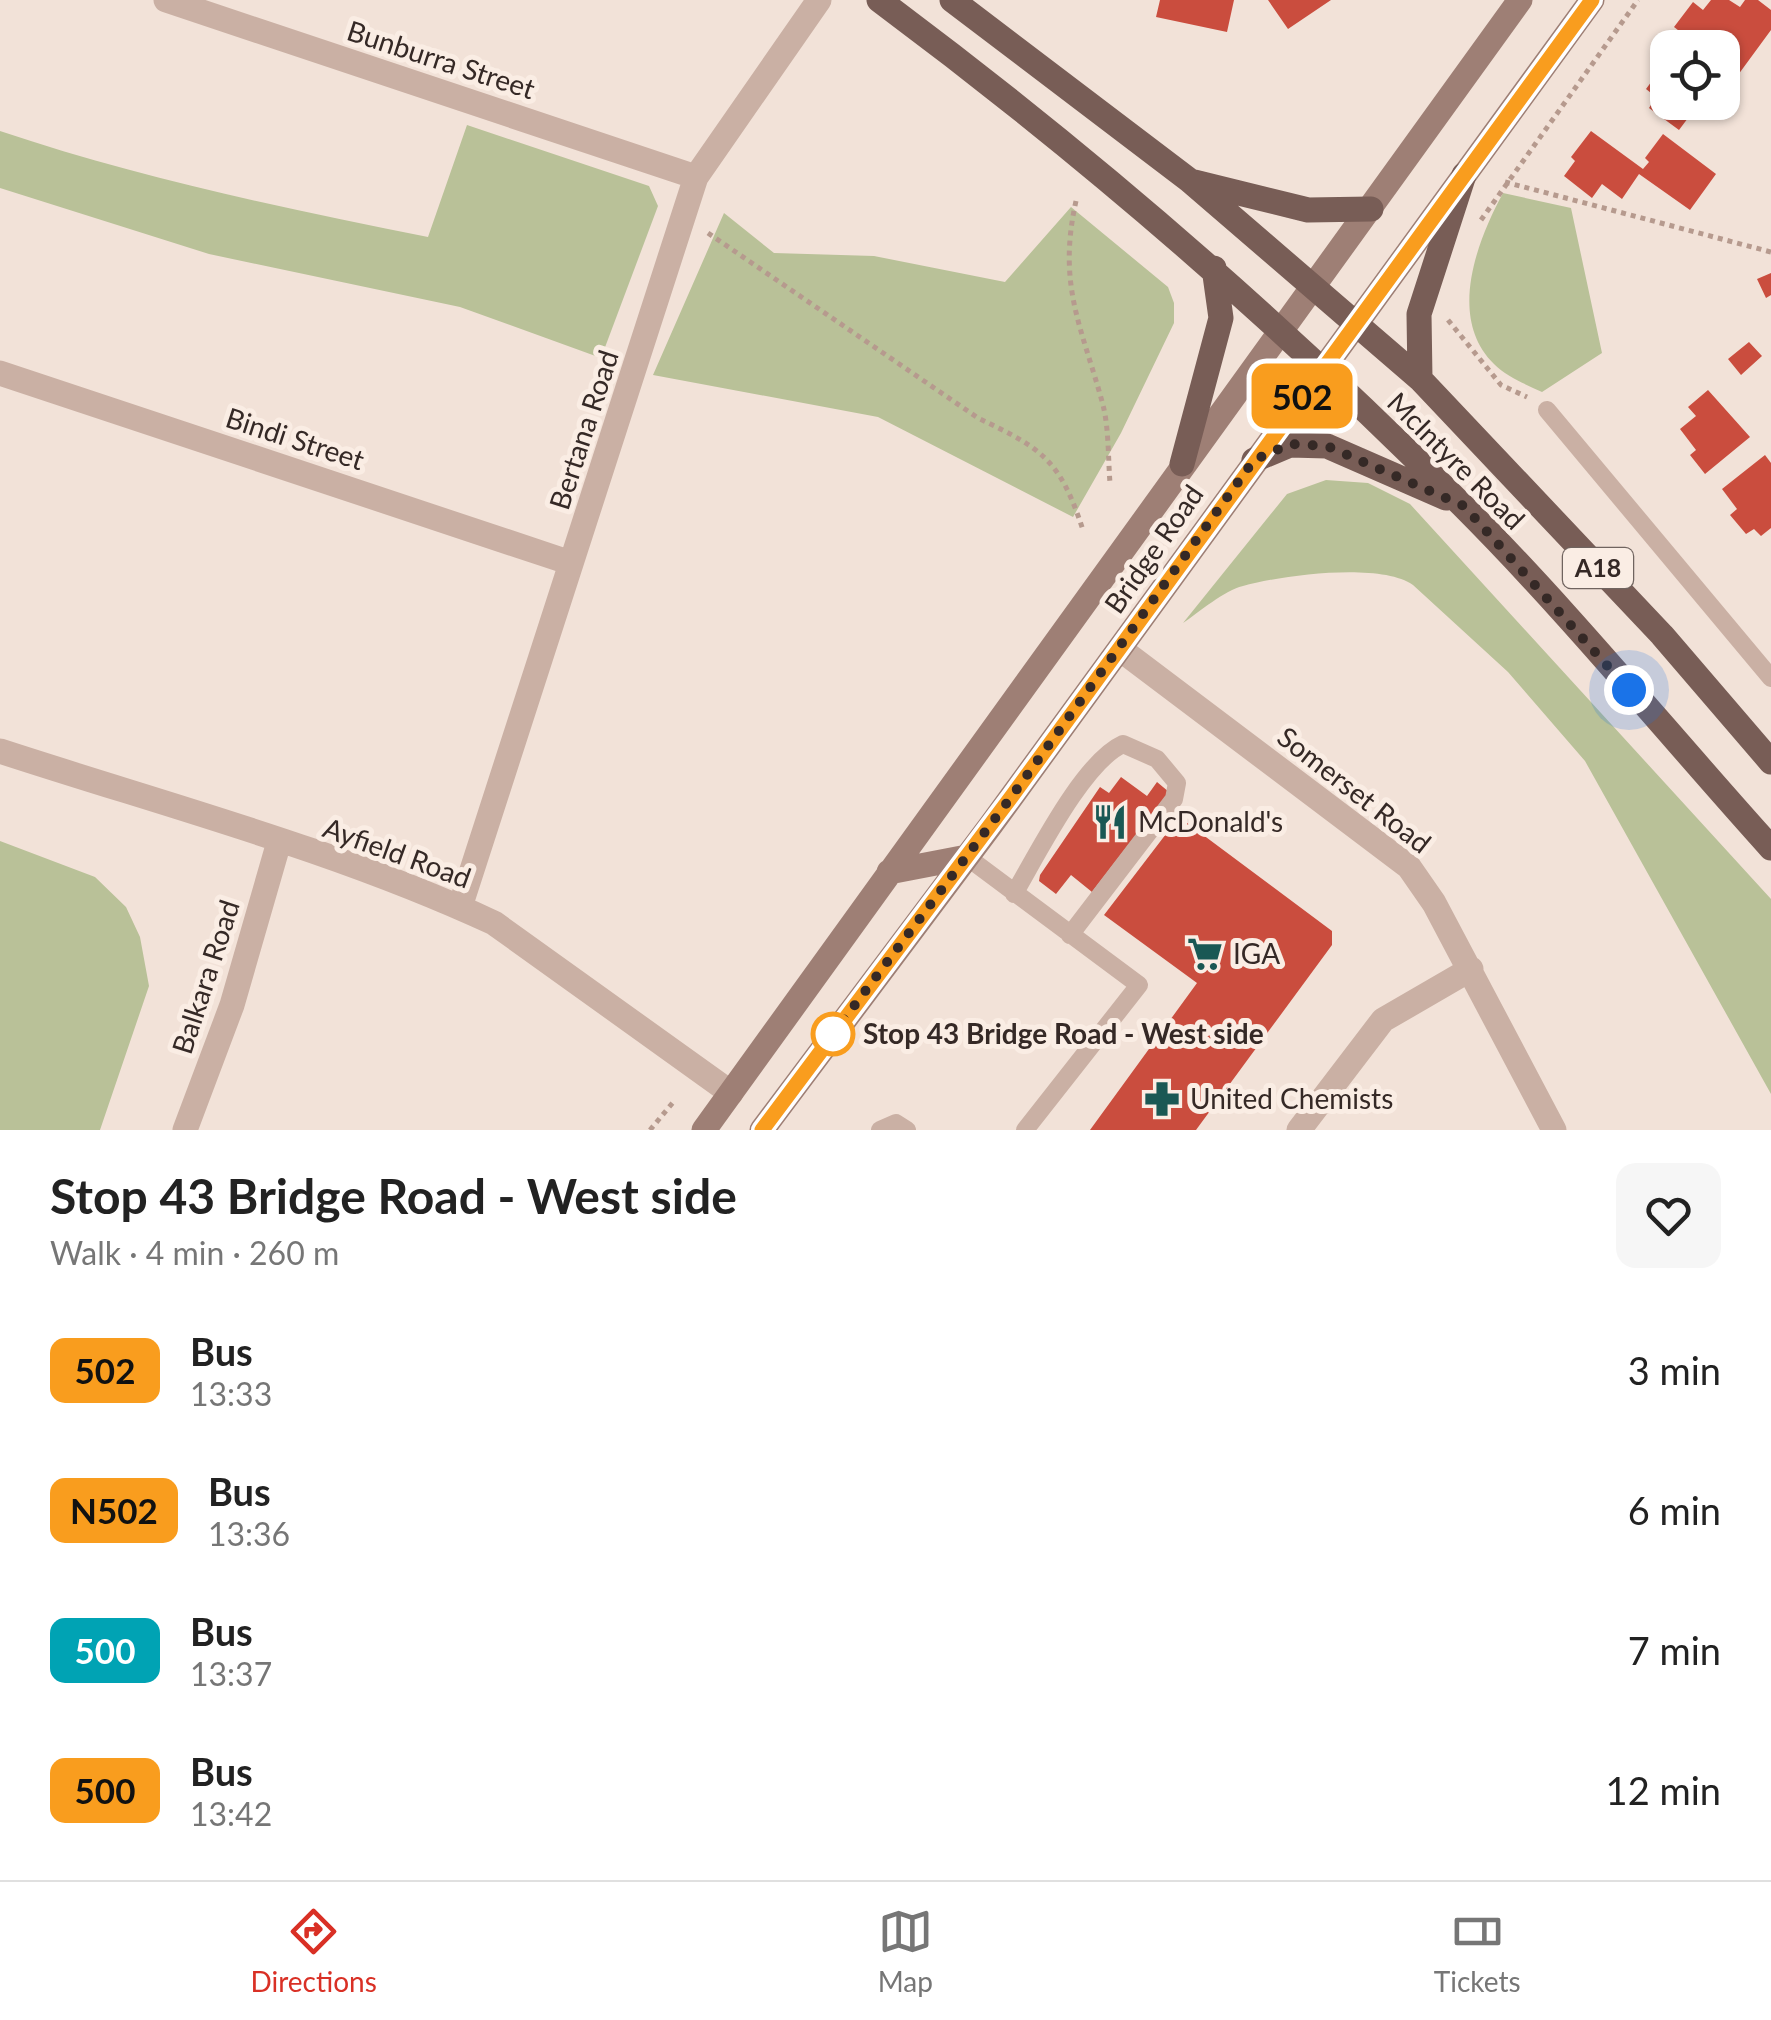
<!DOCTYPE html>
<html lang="en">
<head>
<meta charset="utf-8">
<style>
	:root { --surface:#fff; --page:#f6f6f6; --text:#222; --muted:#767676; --line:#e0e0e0; --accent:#d93025 }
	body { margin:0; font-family:Lato,sans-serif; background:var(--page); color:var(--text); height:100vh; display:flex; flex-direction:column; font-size:38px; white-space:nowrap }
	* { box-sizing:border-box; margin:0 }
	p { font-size:32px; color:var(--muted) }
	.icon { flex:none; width:55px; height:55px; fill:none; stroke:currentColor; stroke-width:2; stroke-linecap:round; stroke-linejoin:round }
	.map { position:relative; height:1130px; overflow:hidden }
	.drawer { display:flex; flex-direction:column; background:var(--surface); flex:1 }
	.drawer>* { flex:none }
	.badge { padding:0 20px; border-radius:15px; font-size:35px; line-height:65px }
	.controls { position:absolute; left:1650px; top:30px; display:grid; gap:20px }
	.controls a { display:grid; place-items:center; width:90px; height:90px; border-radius:20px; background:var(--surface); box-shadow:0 2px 8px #0004; font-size:50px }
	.you { position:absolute; width:50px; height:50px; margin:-25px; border:8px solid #fff; border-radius:50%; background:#1a73e8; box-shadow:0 0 0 15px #1a73e833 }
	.map>.badge { position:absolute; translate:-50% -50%; box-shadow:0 0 0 5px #fff }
	.round { display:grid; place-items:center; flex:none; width:105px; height:105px; border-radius:20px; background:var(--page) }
	.summary { display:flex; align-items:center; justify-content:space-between; height:170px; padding:0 50px }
	h1 { font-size:48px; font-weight:700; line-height:75px }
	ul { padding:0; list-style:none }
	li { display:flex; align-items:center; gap:30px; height:140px; padding:0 50px }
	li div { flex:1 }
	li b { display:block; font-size:38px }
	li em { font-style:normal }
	li .badge { min-width:110px; font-weight:700; text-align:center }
	.tab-bar { display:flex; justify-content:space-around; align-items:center; height:140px; border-top:2px solid var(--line); background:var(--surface); font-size:28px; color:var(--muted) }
	.tab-bar a { display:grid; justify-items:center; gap:5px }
	.tab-bar .on { color:var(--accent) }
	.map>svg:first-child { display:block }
	.green { fill:#b9c198 }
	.building { fill:#ca4d3e }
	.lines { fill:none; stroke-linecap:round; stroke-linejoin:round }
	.path { stroke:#b69a8e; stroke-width:5; stroke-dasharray:5 5; stroke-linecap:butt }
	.service { stroke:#cab0a4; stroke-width:18 }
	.minor { stroke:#cab0a4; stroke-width:25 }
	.secondary { stroke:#9e7f75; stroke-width:25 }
	.primary { stroke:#785d56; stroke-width:25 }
	.line-casing { stroke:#fff; stroke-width:22 }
	.line { stroke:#f99d1e; stroke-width:15 }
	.walk { stroke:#352926; stroke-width:10; stroke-dasharray:0 18 }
	.stop-dot { fill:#fff; stroke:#f99d1e; stroke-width:5 }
	.labels { text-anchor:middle; stroke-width:10; stroke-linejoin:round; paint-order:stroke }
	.shield { fill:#faede4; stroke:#70645f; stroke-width:2.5 }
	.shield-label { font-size:25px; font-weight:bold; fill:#352926 }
	.street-label { font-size:28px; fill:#352926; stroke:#faede4 }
	.poi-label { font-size:28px; fill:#352926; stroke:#faede4; text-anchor:start }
	.stop-label { font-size:28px; font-weight:bold; fill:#352926; stroke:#faede4; text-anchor:start }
</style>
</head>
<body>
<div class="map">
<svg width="1771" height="1130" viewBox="0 0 1771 1130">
	<rect width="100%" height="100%" fill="#f2e2d8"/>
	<path class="green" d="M467,125L649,186L658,206L601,358L460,307L209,254L0,188V131C140,178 283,208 428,237Z
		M1503,193L1571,208L1602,353L1542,392C1525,384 1507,377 1494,364C1447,318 1477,241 1503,193Z
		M1071,207L1168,287L1174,303V323L1121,433L1073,517L878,417L653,375L724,213L774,253L874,256L1005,282Z
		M1326,480L1368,483L1410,504L1771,899V1094L1585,761L1508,672L1413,585C1381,562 1282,575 1243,586C1223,591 1201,611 1183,623L1287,494Z
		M0,841L95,877L126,907L140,937L149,986L100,1130H0Z"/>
	<path class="building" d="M1160,0H1234L1227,32L1156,17Z
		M1268,0H1331L1288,29Z
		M1711,0H1729L1740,7L1745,0H1758L1771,10V30L1738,75L1722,64V48H1701L1674,27L1693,2L1703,10Z
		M1668,48V102H1700L1679,130L1649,108L1656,97L1646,89L1663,66L1657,61Z
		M1591,131L1643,169L1649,162L1645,158L1663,134L1716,174L1690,210L1639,174L1622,199L1602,184L1592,198L1564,176L1575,161L1571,157Z
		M1771,273V295L1766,298L1757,279Z
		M1749,342L1762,356L1741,375L1728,359Z
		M1708,390L1750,437L1705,474L1690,455L1696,450L1680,429L1696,416L1688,407Z
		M1765,455L1771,463V528L1761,536L1754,529L1746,534L1730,515L1737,509L1722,489Z
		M1121,777L1147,796L1157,782L1169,792L1092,892L1071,875L1056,894L1039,881L1040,875L1100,787L1109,793Z
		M1179,817L1332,931V945L1196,1130H1090L1197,983L1104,915Z"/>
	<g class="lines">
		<path class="path" d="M1505,182L1771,252
			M1076,201C1057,286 1082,327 1103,405C1109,429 1108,458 1110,483
			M1481,220L1638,0
			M708,233L978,418C1043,449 1060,460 1083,530
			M1448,320L1501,385L1527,397
			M650,1130L675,1100"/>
		<path class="service" d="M1547,410L1771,678
			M967,857L1139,985L1025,1130
			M1014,894C1037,855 1083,762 1123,744L1157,759L1177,783L1174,799L1070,935
			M880,1130L896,1123L907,1130"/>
		<path class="minor" d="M166,0L696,177
			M0,373L571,563
			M1120,649L1409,867L1434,903L1554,1130
			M0,751C165,805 337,850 494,923L731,1093
			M460,907L696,177L819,0
			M185,1130L232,1005L279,842
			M1299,1130L1383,1020L1471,969"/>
		<path class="secondary" d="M889,872L967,857
			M704,1130L1520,0
			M762,1130L991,825L1592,0"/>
		<path class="primary" d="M879,0C1086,154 1280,322 1462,505C1570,613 1668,734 1771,848
			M952,0L1189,180L1420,379L1662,635L1771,762
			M1194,182L1308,210L1371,209
			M1420,379L1419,314L1464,175
			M1254,460L1290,445L1327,446L1446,498
			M1182,464L1221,318L1214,268"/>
	</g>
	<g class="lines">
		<defs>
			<path id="line" d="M762,1130L1012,796L1592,0"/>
		</defs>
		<use href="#line" class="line-casing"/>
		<use href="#line" class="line"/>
		<path class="walk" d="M833,1034L1012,796L1254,460L1290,444L1327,446L1464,506L1629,690"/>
	</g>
	<defs>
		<symbol id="restaurant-bare" viewBox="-9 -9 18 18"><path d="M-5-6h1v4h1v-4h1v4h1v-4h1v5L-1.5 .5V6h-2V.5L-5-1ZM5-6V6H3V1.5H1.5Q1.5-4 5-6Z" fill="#1a5854" stroke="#faede4" stroke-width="2.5" paint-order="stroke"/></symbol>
		<symbol id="supermarket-bare" viewBox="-9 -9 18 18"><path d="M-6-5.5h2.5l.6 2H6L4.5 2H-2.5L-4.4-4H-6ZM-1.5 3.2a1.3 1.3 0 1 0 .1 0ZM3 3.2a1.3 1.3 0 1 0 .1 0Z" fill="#1a5854" stroke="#faede4" stroke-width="2.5" paint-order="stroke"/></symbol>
		<symbol id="pharmacy-bare" viewBox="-9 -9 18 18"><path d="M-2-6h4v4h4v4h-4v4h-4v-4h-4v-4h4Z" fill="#1a5854" stroke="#faede4" stroke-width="2.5" paint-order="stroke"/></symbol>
	</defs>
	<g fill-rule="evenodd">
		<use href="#restaurant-bare" x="1085" y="797" width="50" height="50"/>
		<use href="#supermarket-bare" x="1180" y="929" width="50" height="50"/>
		<use href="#pharmacy-bare" x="1137" y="1074" width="50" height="50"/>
	</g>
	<circle class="stop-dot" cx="833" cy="1034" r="20"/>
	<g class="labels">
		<rect class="shield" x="1563" y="548" width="70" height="40" rx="8"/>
		<g class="shield-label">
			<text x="1598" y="577">A18</text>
		</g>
		<g class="street-label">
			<text transform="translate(441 60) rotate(18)" y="10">Bunburra Street</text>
			<text transform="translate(584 430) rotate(-72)" y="10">Bertana Road</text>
			<text transform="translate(295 439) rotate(18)" y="10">Bindi Street</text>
			<text transform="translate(1456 461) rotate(45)" y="10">McIntyre Road</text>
			<text transform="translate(1154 549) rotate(-55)" y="10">Bridge Road</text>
			<text transform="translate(1354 790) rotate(38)" y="10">Somerset Road</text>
			<text transform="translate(397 853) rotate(20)" y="10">Ayfield Road</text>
			<text transform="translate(206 977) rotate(-72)" y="10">Balkara Road</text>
		</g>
		<g class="poi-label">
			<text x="1138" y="832">McDonald's</text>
			<text x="1233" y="964">IGA</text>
			<text x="1190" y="1109">United Chemists</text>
		</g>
		<g class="stop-label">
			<text x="863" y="1044">Stop 43 Bridge Road - West side</text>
		</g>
	</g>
</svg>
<div class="controls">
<a><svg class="icon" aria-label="locate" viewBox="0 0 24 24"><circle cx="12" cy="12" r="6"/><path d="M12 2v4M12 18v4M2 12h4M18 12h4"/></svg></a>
</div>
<div class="you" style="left:1629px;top:690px"></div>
<b class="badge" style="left:1302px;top:396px;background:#f99d1e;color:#111">502</b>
</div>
<section class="drawer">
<div class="summary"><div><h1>Stop 43 Bridge Road - West side</h1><p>Walk · 4 min · 260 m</p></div><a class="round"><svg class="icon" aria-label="heart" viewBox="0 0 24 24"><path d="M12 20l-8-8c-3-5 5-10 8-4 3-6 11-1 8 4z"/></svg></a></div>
<ul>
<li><span class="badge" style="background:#f99d1e;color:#111">502</span><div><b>Bus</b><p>13:33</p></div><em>3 min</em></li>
<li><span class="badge" style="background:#f99d1e;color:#111">N502</span><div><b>Bus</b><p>13:36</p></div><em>6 min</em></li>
<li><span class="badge" style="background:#00a3b4;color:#fff">500</span><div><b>Bus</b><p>13:37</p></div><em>7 min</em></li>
<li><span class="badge" style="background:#f99d1e;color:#111">500</span><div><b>Bus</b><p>13:42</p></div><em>12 min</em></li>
</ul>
</section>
<nav class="tab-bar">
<a class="on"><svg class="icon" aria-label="directions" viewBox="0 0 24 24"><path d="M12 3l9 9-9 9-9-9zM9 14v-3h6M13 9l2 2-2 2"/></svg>Directions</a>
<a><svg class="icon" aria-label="map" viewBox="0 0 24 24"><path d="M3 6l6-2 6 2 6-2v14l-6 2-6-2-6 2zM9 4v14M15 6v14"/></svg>Map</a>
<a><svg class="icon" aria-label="tickets" viewBox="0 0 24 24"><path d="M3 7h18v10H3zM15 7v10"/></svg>Tickets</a>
</nav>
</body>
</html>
